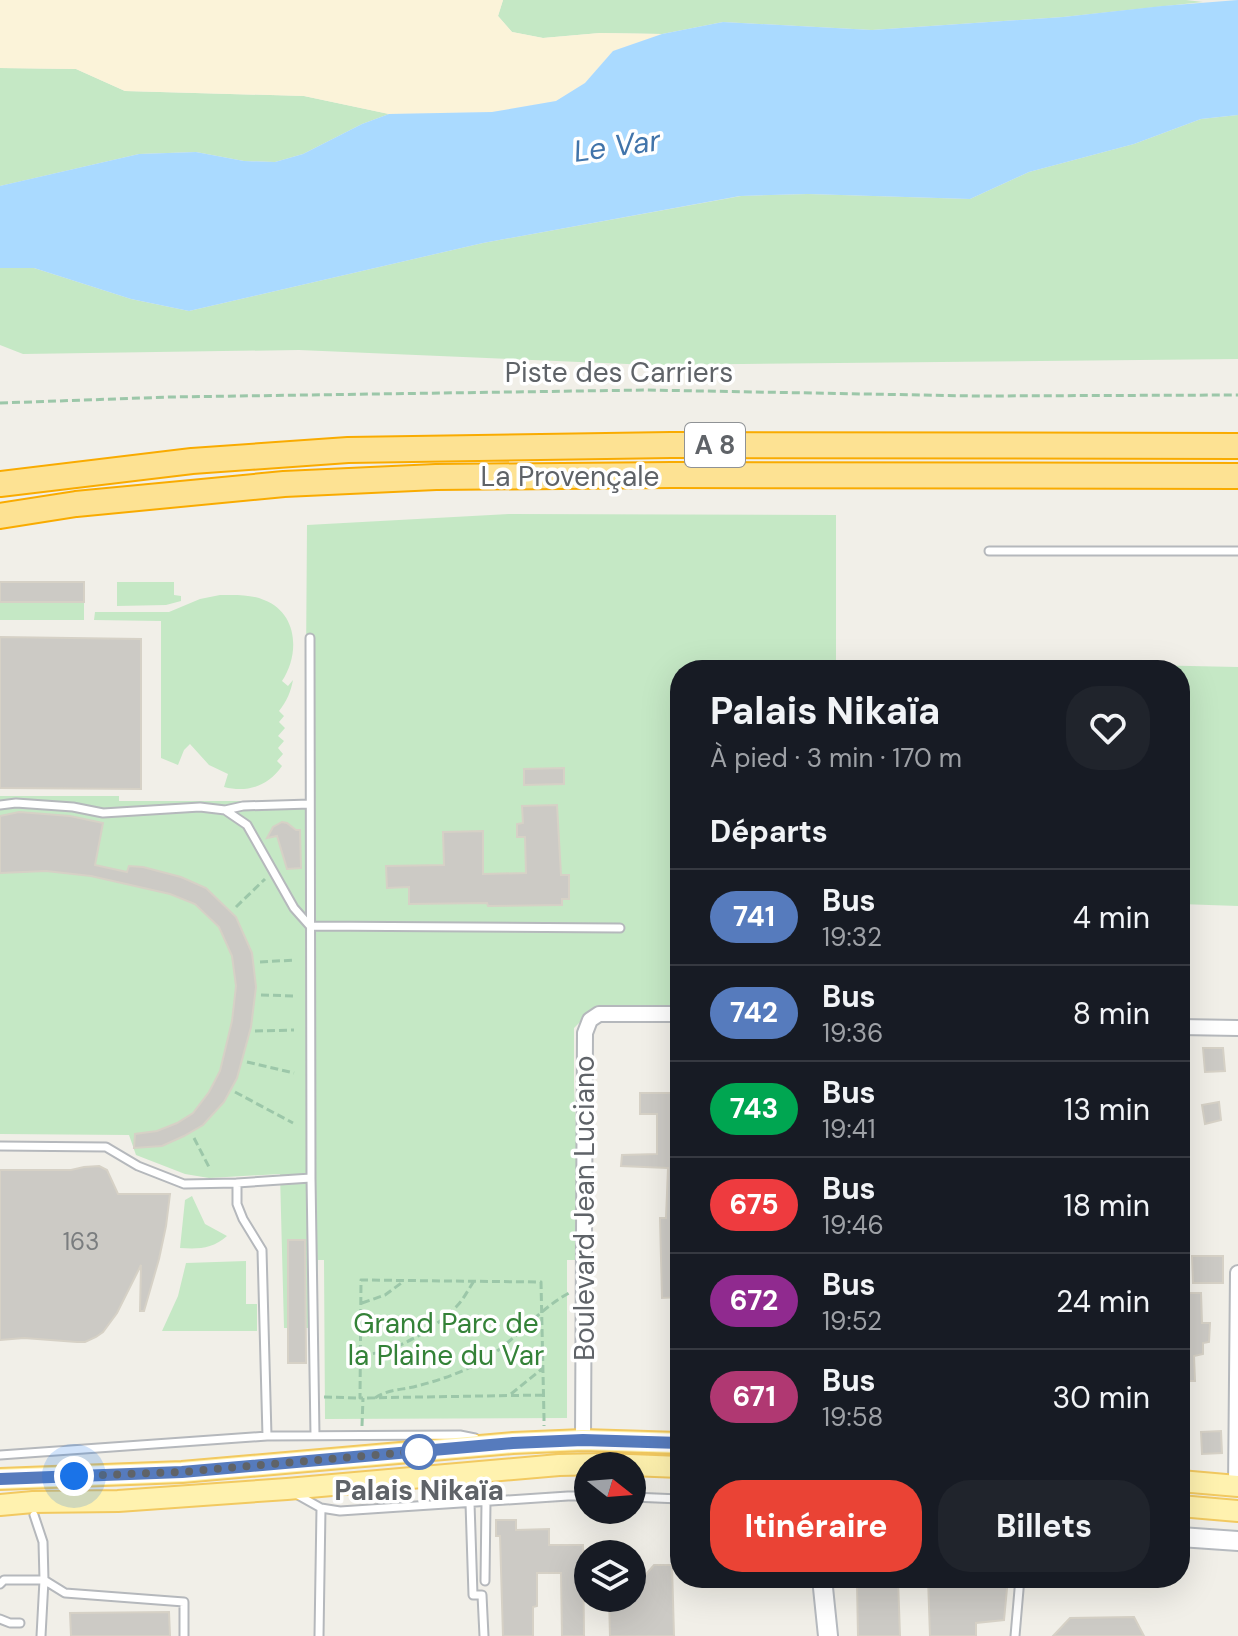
<!DOCTYPE html>
<html lang="fr">
<head>
<meta charset="utf-8">
<style>
	:root { --surface:#171b24; --page:#20242c; --text:#f1f3f6; --muted:#9ea1a6; --line:#363941; --accent:#ea4335 }
	body { margin:0; font-family:"DM Sans",sans-serif; background:var(--page); color:var(--text); height:100vh; display:flex; flex-direction:column; font-size:30px; white-space:nowrap }
	* { box-sizing:border-box; margin:0 }
	p { font-size:26px; color:var(--muted) }
	.icon { flex:none; width:44px; height:44px; fill:none; stroke:currentColor; stroke-width:2; stroke-linecap:round; stroke-linejoin:round }
	.map { position:relative; flex:1; overflow:hidden }
	.sheet { position:absolute; left:670px; top:660px; width:520px; height:928px; display:flex; flex-direction:column; background:var(--surface); border-radius:32px; box-shadow:0 8px 32px #0002 }
	.sheet>* { flex:none }
	.badge { padding:0 16px; border-radius:26px; font-size:28px; line-height:52px }
	.needle { width:52px; rotate:107deg }
	.buttons { position:absolute; left:574px; top:1452px; display:grid; gap:16px }
	.buttons a { display:grid; place-items:center; width:72px; height:72px; border-radius:50%; background:var(--surface); box-shadow:0 8px 32px #0002; font-size:40px }
	.you { position:absolute; width:40px; height:40px; margin:-20px; border:6px solid #fff; border-radius:50%; background:#1a73e8; box-shadow:0 0 0 12px #1a73e833 }
	.map>.badge { position:absolute; translate:-50% -50%; box-shadow:0 0 0 4px #fff }
	h2 { padding:0 40px; font-size:30px; line-height:72px }
	.round { display:grid; place-items:center; flex:none; width:84px; height:84px; border-radius:32px; background:var(--page) }
	.head { display:flex; align-items:center; justify-content:space-between; height:136px; padding:0 40px }
	h1 { font-size:38px; font-weight:700; line-height:60px }
	.action { display:flex; gap:16px; margin-top:auto; padding:16px 40px }
	.action a { flex:1; height:92px; border-radius:32px; background:var(--accent); color:#fff; font-size:32px; font-weight:700; line-height:92px; text-align:center }
	.action a+a { background:var(--page); color:var(--text) }
	ul { padding:0; list-style:none }
	li { display:flex; align-items:center; gap:24px; height:96px; padding:0 40px; border-top:2px solid var(--line) }
	li div { flex:1 }
	li b { display:block; font-size:30px }
	li em { font-style:normal }
	li .badge { min-width:88px; font-weight:700; text-align:center }
	.map>svg:first-child { display:block }
	.green { fill:#c5e8c5 }
	.sand { fill:#fbf3d9 }
	.water { fill:#aadaff }
	.building { fill:#cccac5; stroke:#d6d1c6; stroke-width:2 }
	.lines { fill:none; stroke-linecap:round; stroke-linejoin:round }
	.lane-casing { stroke:#b5b8bc; stroke-width:11 }
	.street-casing { stroke:#b5b8bc; stroke-width:18 }
	.secondary-casing { stroke:#b6babf; stroke-width:22 }
	.primary-casing { stroke:#f2c960; stroke-width:24 }
	.highway-casing { stroke:#f9ab00; stroke-width:28 }
	.path { stroke:#9cc7a9; stroke-width:3; stroke-dasharray:8 4; stroke-linecap:butt }
	.lane { stroke:#fff; stroke-width:7 }
	.street { stroke:#fff; stroke-width:14 }
	.secondary { stroke:#fff; stroke-width:18 }
	.primary { stroke:#fff2af; stroke-width:20 }
	.highway { stroke:#fde293; stroke-width:24 }
	.line-casing { stroke:#fff; stroke-width:18 }
	.line { stroke:#567bbd; stroke-width:12 }
	.walk { stroke:#5f6368; stroke-width:8; stroke-dasharray:0 14.4 }
	.stop-dot { fill:#fff; stroke:#567bbd; stroke-width:4 }
	.labels { text-anchor:middle; stroke-width:7; stroke-linejoin:round; paint-order:stroke }
	.number-label { font-size:24px; fill:#7a7d7f }
	.shield { fill:#fff; stroke:#8f9295; stroke-width:2 }
	.shield-label { font-size:26px; font-weight:bold; fill:#5f6368 }
	.street-label { font-size:28px; fill:#5f6368; stroke:#fff }
	.park-label { font-size:28px; fill:#348238; stroke:#fff }
	.stop-label { font-size:28px; font-weight:bold; fill:#5f6368; stroke:#fff }
	.water-label { font-size:30px; font-style:italic; fill:#4174aa; stroke:#fff }
</style>
</head>
<body>
<div class="map">
<svg width="1238" height="1636" viewBox="0 0 1238 1636">
	<rect width="100%" height="100%" fill="#f1efe8"/>
	<path class="green" d="M503,0H1186L1203,2L1063,17L872,30L723,22L662,34L600,33L543,38L512,32L498,16Z
		M0,68L76,69L125,91L304,96L389,114L362,124L303,154L275,162L244,161L196,152L139,154L0,186Z
		M1238,115V359L651,365L299,350L23,354L0,345V268H34L131,299L189,311L483,243L741,196L808,194L970,199L1029,172L1134,144L1201,119Z
		M509,514L836,515V670H680V1008L601,1005L591,1011L574,1028V1085L578,1178L576,1260H567V1418L325,1419L324,1260H318L317,1328H284L280,1174L209,1178L185,1174L136,1155L129,1135L0,1134V796H119V801H305L307,525Z
		M117,582H174V595L181,596V601L166,605L117,606Z
		M220,595C235,595 250,594 264,600C298,613 300,654 282,681L288,686L293,680C291,691 287,701 279,711L284,716L279,722L285,728L278,736L284,741L278,748L283,754L277,761L282,766C268,786 248,793 224,787L228,774L209,765L190,744L184,750L178,765L161,758V621L94,620L95,612H169L200,599Z
		M0,602H84V620H0Z
		M1048,663L1238,667V906L1180,904V670H1048Z
		M192,1196L205,1224L227,1236C212,1249 199,1249 180,1248L185,1200Z
		M246,1261V1304H257V1331H162L178,1296L186,1263Z"/>
	<path class="sand" d="M0,0H503L498,16L512,32L543,38L600,33L662,34L613,51L585,83L556,101L492,112L389,114L304,96L125,91L76,69L0,68Z"/>
	<path class="water" d="M1238,0V115L1201,119L1134,144L1029,172L970,199L808,194L740,196L483,243L189,311L131,299L34,268H0V186L4,185L139,154L196,152L244,161L275,162L303,154L362,124L389,114L492,112L556,101L585,83L613,51L662,34L723,22L872,30L1063,17L1162,6Z"/>
	<path class="building" d="M0,582H84V602H0Z
		M0,637L141,639V789L0,788Z
		M564,768V784L524,785V769Z
		M557,805L561,875H569V899H562V905L488,906L487,903L409,904V887L387,888L386,866L444,865L443,832L483,831V874L526,873L525,837H517V824L523,823L522,806Z
		M19,812L70,816L103,823L95,865L127,872L129,866L143,867L181,877L206,888L236,917L252,953L256,987L251,1027L237,1078L224,1102L203,1125L184,1136L162,1146L134,1148L135,1134L157,1131L177,1123L193,1113L209,1092L220,1071L232,1021L236,986L232,956L219,927L195,904L170,894L91,876L46,871L0,873V816Z
		M282,822L287,823L296,830H300L301,868L287,869L277,836L267,838L273,827Z
		M1203,1048H1223L1225,1071L1205,1072Z
		M640,1093H680V1297L662,1298L660,1218H666L668,1168L621,1166L622,1155L657,1154V1114H640Z
		M1219,1102L1221,1120L1205,1124L1202,1105Z
		M99,1166L107,1170L118,1194H170L166,1226L159,1259L144,1311H140L141,1265L117,1313L103,1332L96,1337L85,1342H77L24,1338L0,1340V1170H71L84,1167Z
		M288,1240H305L306,1363H288Z
		M1192,1256H1223V1283H1193Z
		M1180,1293H1201L1202,1323H1210L1209,1342L1203,1343V1354L1194,1356L1195,1381H1180Z
		M1221,1431L1222,1453L1202,1454L1201,1432Z
		M496,1520H516V1530L549,1529V1545H583L584,1636H562L561,1573H537V1606L533,1607V1636H503L500,1536H496Z
		M654,1565H672L674,1636H610L609,1598H632V1579H642Z
		M928,1578H1008L1004,1620L976,1623V1636H930Z
		M898,1579L900,1636H858L857,1583Z
		M169,1612L170,1636H71L70,1613Z
		M1134,1617L1144,1636H1053L1070,1618Z"/>
	<g class="lines">
		<defs>
			<path id="lane" d="M989,551H1238
				M310,638L311,1178
				M0,805L16,803L73,807L103,813L200,807L225,810L247,825L294,908L310,926L620,928
				M225,810L243,806L310,804
				M0,1146L106,1147L138,1166L184,1184L237,1183V1204L243,1219L262,1250L267,1436
				M237,1183L311,1178L315,1435
				M0,1455L267,1436L460,1435L475,1438
				M296,1494L321,1508L340,1511L568,1496H588
				M632,1497L680,1499
				M470,1503L473,1595H482L484,1636
				M485,1581L486,1502
				M0,1584L4,1580H44L43,1542L34,1515
				M0,1619L10,1623H20
				M41,1636L44,1580L65,1593L184,1602V1636
				M319,1636L321,1508
				M1015,1636L1020,1578"/>
			<path id="street" d="M1180,1027L1238,1028
				M583,1440L585,1033L590,1020L599,1014H680
				M1236,1486L1238,1273"/>
			<path id="secondary" d="M1180,1537L1238,1541
				M822,1578L828,1636"/>
			<path id="primary" d="M0,1479L182,1472L513,1443L583,1440L680,1443
				M1180,1481L1238,1486
				M0,1505L33,1502L118,1501L287,1489L559,1465L605,1464L680,1467
				M1180,1506L1238,1511"/>
			<path id="highway" d="M0,484L192,461L348,450L671,445L1238,446
				M0,516L76,504L284,484L436,477L672,475L1238,476"/>
		</defs>
		<use href="#lane" class="lane-casing"/>
		<use href="#street" class="street-casing"/>
		<use href="#secondary" class="secondary-casing"/>
		<use href="#primary" class="primary-casing"/>
		<use href="#highway" class="highway-casing"/>
		<path class="path" d="M0,403L171,397L647,390L976,396L1238,395
			M236,907L265,879
			M260,962L295,960
			M261,995L294,996
			M255,1031L294,1030
			M247,1062L294,1073
			M235,1092L293,1123
			M194,1138L210,1169
			M362,1303L385,1295L404,1281
			M361,1355C392,1354 434,1330 456,1307C463,1300 468,1290 474,1281
			M511,1394L543,1368
			M543,1395L360,1398L361,1280L541,1282L544,1418V1426
			M324,1397L360,1398
			M375,1398C388,1389 403,1390 417,1386C437,1381 457,1374 475,1365C511,1347 534,1312 569,1293
			M362,1426L363,1398"/>
		<use href="#lane" class="lane"/>
		<use href="#street" class="street"/>
		<use href="#secondary" class="secondary"/>
		<use href="#primary" class="primary"/>
		<use href="#highway" class="highway"/>
	</g>
	<g class="lines">
		<defs>
			<path id="line" d="M0,1479L182,1472L513,1443L583,1440L680,1443"/>
		</defs>
		<use href="#line" class="line-casing"/>
		<use href="#line" class="line"/>
		<path class="walk" d="M74,1476L182,1472L422,1451L419,1452"/>
	</g>
	<circle class="stop-dot" cx="419" cy="1452" r="16"/>
	<g class="labels">
		<g class="number-label">
			<text x="81" y="1250">163</text>
		</g>
		<rect class="shield" x="685" y="423" width="60" height="44" rx="6"/>
		<g class="shield-label">
			<text x="715" y="454">A 8</text>
		</g>
		<g class="street-label">
			<text x="619" y="382">Piste des Carriers</text>
			<text x="570" y="486">La Provençale</text>
			<text transform="translate(584 1208) rotate(-90)" y="10">Boulevard Jean Luciano</text>
		</g>
		<g class="park-label">
			<text x="446" y="1333">Grand Parc de<tspan x="446" dy="32">la Plaine du Var</tspan></text>
		</g>
		<g class="stop-label">
			<text x="419" y="1500">Palais Nikaïa</text>
		</g>
		<g class="water-label">
			<text transform="translate(617 146) rotate(-8)" y="10">Le Var</text>
		</g>
	</g>
</svg>
<div class="buttons">
<a><svg class="needle" viewBox="-14 -14 28 28"><path d="M0-13l5 13h-10z" fill="#e53935"/><path d="M0 13l5-13h-10z" fill="#9ea1a6"/></svg></a>
<a><svg class="icon" aria-label="layers" viewBox="0 0 24 24"><path d="M12 4l9 5-9 5-9-5zM3 14l9 5 9-5"/></svg></a>
</div>
<div class="you" style="left:74px;top:1476px"></div>
<section class="sheet">
<div class="head"><div><h1>Palais Nikaïa</h1><p>À pied · 3 min · 170 m</p></div><a class="round"><svg class="icon" aria-label="heart" viewBox="0 0 24 24"><path d="M12 20l-8-8c-3-5 5-10 8-4 3-6 11-1 8 4z"/></svg></a></div>
<h2>Départs</h2>
<ul>
<li><span class="badge" style="background:#567bbd;color:#fff">741</span><div><b>Bus</b><p>19:32</p></div><em>4 min</em></li>
<li><span class="badge" style="background:#567bbd;color:#fff">742</span><div><b>Bus</b><p>19:36</p></div><em>8 min</em></li>
<li><span class="badge" style="background:#00a651;color:#fff">743</span><div><b>Bus</b><p>19:41</p></div><em>13 min</em></li>
<li><span class="badge" style="background:#ee3b3f;color:#fff">675</span><div><b>Bus</b><p>19:46</p></div><em>18 min</em></li>
<li><span class="badge" style="background:#902a8f;color:#fff">672</span><div><b>Bus</b><p>19:52</p></div><em>24 min</em></li>
<li><span class="badge" style="background:#b03872;color:#fff">671</span><div><b>Bus</b><p>19:58</p></div><em>30 min</em></li>
</ul>
<div class="action"><a>Itinéraire</a><a>Billets</a></div>
</section>
</div>
</body>
</html>
